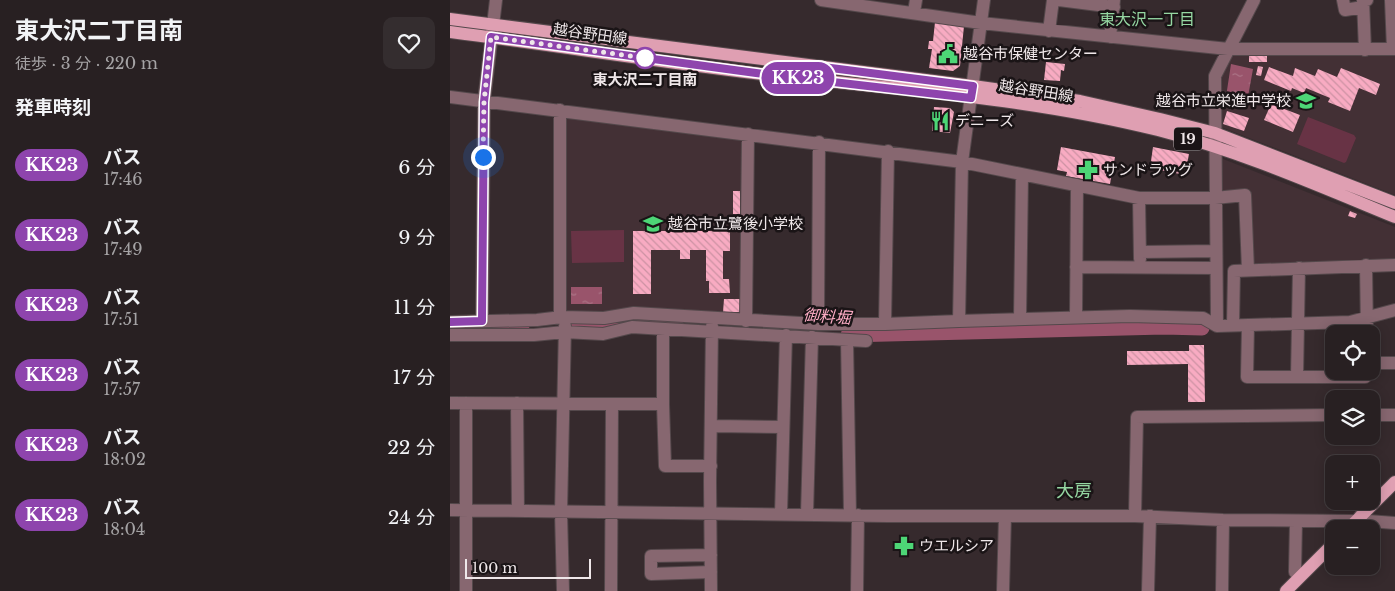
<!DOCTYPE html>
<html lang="ja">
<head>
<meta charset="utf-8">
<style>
	:root { --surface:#282022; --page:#342d2f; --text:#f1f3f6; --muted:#a5a3a5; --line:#443e40 }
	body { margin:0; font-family:"Libre Baskerville","Noto Sans JP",serif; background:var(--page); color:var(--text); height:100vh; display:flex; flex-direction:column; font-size:19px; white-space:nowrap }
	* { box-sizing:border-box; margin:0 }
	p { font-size:16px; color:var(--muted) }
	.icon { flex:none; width:28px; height:28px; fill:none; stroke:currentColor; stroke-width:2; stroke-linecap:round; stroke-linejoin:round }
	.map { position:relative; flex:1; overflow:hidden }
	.side { display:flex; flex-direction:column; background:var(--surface); width:450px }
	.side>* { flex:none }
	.badge { padding:0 10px; border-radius:16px; font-size:18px; line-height:32px }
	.tools { position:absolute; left:875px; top:325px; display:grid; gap:10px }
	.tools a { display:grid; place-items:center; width:55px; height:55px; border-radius:10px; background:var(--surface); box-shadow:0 2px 12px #0003,0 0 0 1px var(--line); font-size:25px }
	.scale { position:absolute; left:15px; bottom:12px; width:126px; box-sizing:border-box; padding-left:5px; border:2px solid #efe7e9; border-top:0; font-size:14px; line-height:18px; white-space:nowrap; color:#efe7e9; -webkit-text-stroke:4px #1a1416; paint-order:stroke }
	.you { position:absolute; width:25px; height:25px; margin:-12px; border:4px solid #fff; border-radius:50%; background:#1a73e8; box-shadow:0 0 0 8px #1a73e833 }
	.map>.badge { position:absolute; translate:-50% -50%; box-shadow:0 0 0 2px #fff }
	h2 { padding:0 15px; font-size:19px; line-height:45px }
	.round { display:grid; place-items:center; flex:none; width:52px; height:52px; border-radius:10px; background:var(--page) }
	.summary { display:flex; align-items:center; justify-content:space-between; height:85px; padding:0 15px }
	h1 { font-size:24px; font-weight:700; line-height:38px }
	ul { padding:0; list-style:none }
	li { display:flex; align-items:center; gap:15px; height:70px; padding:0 15px }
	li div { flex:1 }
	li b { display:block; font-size:19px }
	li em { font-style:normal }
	li .badge { min-width:55px; font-weight:700; text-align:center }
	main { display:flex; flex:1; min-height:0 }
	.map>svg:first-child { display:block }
	.built { fill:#433035 }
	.garden { fill:#683345 }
	.water { fill:url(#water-ripples) }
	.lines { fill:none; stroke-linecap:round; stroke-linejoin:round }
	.river { stroke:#99546b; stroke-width:15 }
	.building { fill:url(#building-back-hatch) }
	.minor-casing { stroke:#54484b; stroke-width:14 }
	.major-casing { stroke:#54484b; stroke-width:14 }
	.minor { stroke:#876770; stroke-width:12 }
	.major { stroke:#df9fb2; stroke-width:12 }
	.line-casing { stroke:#fff; stroke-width:11 }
	.line { stroke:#8e44ad; stroke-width:8 }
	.walk { stroke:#efe7e9; stroke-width:5; stroke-dasharray:0 9 }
	.stop-dot { fill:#fff; stroke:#8e44ad; stroke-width:2.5 }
	.labels { text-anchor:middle; stroke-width:5; stroke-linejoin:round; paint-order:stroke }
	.shield { fill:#1a1416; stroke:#afa8aa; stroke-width:1 }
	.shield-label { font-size:14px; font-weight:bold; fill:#efe7e9 }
	.street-label { font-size:15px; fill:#efe7e9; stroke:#1a1416 }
	.poi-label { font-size:15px; fill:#efe7e9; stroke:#1a1416; text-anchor:start }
	.stop-label { font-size:15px; font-weight:bold; fill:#efe7e9; stroke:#1a1416 }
	.neighbourhood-label { font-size:16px; fill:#95d7a2; stroke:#1a1416 }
	.water-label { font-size:16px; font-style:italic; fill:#feadc6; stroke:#1a1416 }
	.quarter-label { font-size:18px; fill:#95d7a2; stroke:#1a1416 }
</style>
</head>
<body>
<main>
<section class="side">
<div class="summary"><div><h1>東大沢二丁目南</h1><p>徒歩 · 3 分 · 220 m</p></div><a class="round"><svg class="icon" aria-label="heart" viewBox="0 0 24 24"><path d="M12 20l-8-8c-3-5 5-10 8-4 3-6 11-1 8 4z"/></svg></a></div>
<h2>発車時刻</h2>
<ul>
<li><span class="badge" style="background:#8e44ad;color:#fff">KK23</span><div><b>バス</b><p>17:46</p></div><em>6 分</em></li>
<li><span class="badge" style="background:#8e44ad;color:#fff">KK23</span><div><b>バス</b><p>17:49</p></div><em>9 分</em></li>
<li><span class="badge" style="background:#8e44ad;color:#fff">KK23</span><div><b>バス</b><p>17:51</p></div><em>11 分</em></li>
<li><span class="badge" style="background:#8e44ad;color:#fff">KK23</span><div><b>バス</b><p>17:57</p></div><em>17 分</em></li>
<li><span class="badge" style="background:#8e44ad;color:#fff">KK23</span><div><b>バス</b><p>18:02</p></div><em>22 分</em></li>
<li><span class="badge" style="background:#8e44ad;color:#fff">KK23</span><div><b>バス</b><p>18:04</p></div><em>24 分</em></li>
</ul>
</section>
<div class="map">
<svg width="945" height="591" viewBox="0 0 945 591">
	<defs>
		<pattern id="water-ripples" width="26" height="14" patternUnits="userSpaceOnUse" patternTransform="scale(1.25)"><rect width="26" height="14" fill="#99546b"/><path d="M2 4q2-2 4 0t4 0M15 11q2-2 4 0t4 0" fill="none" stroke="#ac7587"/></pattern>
		<pattern id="building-back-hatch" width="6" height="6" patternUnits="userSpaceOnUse" patternTransform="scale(1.25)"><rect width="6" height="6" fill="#f8abc2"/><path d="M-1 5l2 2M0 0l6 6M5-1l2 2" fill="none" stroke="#cc92a3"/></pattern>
	</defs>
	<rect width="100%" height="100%" fill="#362a2d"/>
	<path class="built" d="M945,51V195L766,125L768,77L780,52Z
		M115,116L293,140L292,315L155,314L114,312Z
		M768,157L945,227V260L801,268L798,193L769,194Z"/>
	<path class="garden" d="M858,117L904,135L906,138L896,162L894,163L847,144Z
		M174,230V262L122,263L121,231Z"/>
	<path class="water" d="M781,64L803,69L797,102L776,97Z
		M121,287H152V304H121Z"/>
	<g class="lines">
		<path class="river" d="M0,328L72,329
			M115,328L159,327L185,320L226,324
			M398,335L714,327L752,328"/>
	</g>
	<path class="building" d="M485,22L514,26L510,66L503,71L479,68L482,49H478L479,41H483Z
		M799,55H817V62H799Z
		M596,62L615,64L614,71L611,70L610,81L594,80Z
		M808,66L813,67L811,76L806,75Z
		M819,67L843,76L845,68L865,76L868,69L887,77L891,68L930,84L926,95L909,88L900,111L878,102L880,98L856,88L854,93L842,88L841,91L814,80Z
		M821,104L850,115L843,132L814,120Z
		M484,107L500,108L504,112L500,133L482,131Z
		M777,111L799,118L794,131L773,124Z
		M611,147L665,157L660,184L616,176L617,172L607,170Z
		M703,147L739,154L735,175L700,168Z
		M283,191H290V214H283Z
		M900,211L907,214L905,218L898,216Z
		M183,231H280V251H273V279H279L280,293H259V281H256V250H240V259H230V250H201V294H183Z
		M274,299H290V312H273Z
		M739,345H754L755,402H738V364L677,365V351H739Z"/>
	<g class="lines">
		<defs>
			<path id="minor" d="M371,0L531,23L778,49H945
				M609,0L664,7
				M893,0L895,10L913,7
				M941,0L943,49
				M464,12L466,0
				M599,31L603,0
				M660,37L664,0
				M915,50L913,0H917
				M0,97L512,162L689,198H765L795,195L798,270
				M110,110V317
				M689,198L690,259
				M690,252L766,251
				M916,265L917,334
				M626,267L766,268
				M626,317L627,185
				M570,319L572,175
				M32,321L34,101L46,0
				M296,321L298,134
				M509,321L680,316L753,318L767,326L900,322L945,310
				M0,322L87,320L112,317L154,318L184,313L368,324H435L509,321L512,162L534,0
				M368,324L369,142
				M435,324L438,151
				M783,325L784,271L945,265
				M798,325L797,377H915L916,371
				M767,326L765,76L804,0
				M213,330V404L215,466H261
				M0,335H84L114,332L153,334L182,327L416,341
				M397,340L400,515
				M921,363H945
				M847,377L849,268
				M0,403L213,404
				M67,403L68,511
				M921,415H945
				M264,426L333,427
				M0,510L436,516H685L773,520L905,521
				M331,514L336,335
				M357,514L362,337
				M911,515L918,521L945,523
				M685,516L687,417L884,415
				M846,521L845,572L850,576
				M261,555L201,556V574L261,572
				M16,591V403
				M113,591L111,512L115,326
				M161,591L162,405
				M261,591L260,481L262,326
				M407,591L408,515
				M553,591L555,516
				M698,591L700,516
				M772,591L773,520"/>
			<path id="major" d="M0,19L523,86L630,101L710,119L765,133L945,203
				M0,32C109,46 218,63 328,76C455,90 584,99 708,130C790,151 867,185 945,217
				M898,529L945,482
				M836,591L884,543"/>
		</defs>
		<use href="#minor" class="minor-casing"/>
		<use href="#major" class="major-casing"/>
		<use href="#minor" class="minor"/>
		<use href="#major" class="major"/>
	</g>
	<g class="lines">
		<defs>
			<path id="line" d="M0,322L32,321L34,102L41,37L306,73L521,98L523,86L373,67"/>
		</defs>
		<use href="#line" class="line-casing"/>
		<use href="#line" class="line"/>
		<path class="walk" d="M33,157L34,102L41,37L195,58"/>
	</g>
	<defs>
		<symbol id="civic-bare" viewBox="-9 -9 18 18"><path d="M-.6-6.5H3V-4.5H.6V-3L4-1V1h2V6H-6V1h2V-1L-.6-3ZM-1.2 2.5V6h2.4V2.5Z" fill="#4dd676" stroke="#1a1416" stroke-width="2.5" paint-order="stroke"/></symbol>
		<symbol id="school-bare" viewBox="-9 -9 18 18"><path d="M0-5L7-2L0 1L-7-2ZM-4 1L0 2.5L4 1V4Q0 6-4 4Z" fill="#4dd676" stroke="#1a1416" stroke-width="2.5" paint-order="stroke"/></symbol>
		<symbol id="restaurant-bare" viewBox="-9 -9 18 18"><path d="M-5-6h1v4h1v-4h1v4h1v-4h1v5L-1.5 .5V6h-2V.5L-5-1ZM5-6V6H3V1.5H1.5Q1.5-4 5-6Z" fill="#4dd676" stroke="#1a1416" stroke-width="2.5" paint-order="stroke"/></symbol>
		<symbol id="pharmacy-bare" viewBox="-9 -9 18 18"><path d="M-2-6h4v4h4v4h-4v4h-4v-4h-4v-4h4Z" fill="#4dd676" stroke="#1a1416" stroke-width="2.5" paint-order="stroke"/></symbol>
	</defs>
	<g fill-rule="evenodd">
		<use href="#civic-bare" x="484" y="40" width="28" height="28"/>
		<use href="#school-bare" x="842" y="87" width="28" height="28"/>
		<use href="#restaurant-bare" x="476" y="107" width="28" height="28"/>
		<use href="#pharmacy-bare" x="624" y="156" width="28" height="28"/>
		<use href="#school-bare" x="189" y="210" width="28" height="28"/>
		<use href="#pharmacy-bare" x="440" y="532" width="28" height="28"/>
	</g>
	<circle class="stop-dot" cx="195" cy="58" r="10"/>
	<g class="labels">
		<rect class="shield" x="724" y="127.5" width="28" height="23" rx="4"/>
		<g class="shield-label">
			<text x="738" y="144">19</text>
		</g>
		<g class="street-label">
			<text transform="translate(140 34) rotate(8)" y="5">越谷野田線</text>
			<text transform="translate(586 91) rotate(9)" y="5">越谷野田線</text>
		</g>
		<g class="poi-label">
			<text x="513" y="59">越谷市保健センター</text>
			<text x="841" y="106" text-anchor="end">越谷市立栄進中学校</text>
			<text x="505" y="126">デニーズ</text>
			<text x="653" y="175">サンドラッグ</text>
			<text x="218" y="229">越谷市立鷺後小学校</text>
			<text x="469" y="551">ウエルシア</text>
		</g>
		<g class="stop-label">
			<text x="195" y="85">東大沢二丁目南</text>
		</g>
		<g class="neighbourhood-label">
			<text x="697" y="25">東大沢一丁目</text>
		</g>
		<g class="water-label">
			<text transform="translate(377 316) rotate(4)" y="6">御料堀</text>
		</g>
		<g class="quarter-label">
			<text x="624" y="497">大房</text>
		</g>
	</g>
</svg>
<div class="tools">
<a><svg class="icon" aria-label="locate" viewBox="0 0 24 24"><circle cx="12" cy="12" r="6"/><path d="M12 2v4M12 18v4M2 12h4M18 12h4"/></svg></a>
<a><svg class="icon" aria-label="layers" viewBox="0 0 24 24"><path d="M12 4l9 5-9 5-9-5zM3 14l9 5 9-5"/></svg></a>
<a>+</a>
<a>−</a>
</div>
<div class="scale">100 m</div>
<div class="you" style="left:33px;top:157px"></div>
<b class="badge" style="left:348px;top:78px;background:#8e44ad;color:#fff">KK23</b>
</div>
</main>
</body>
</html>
